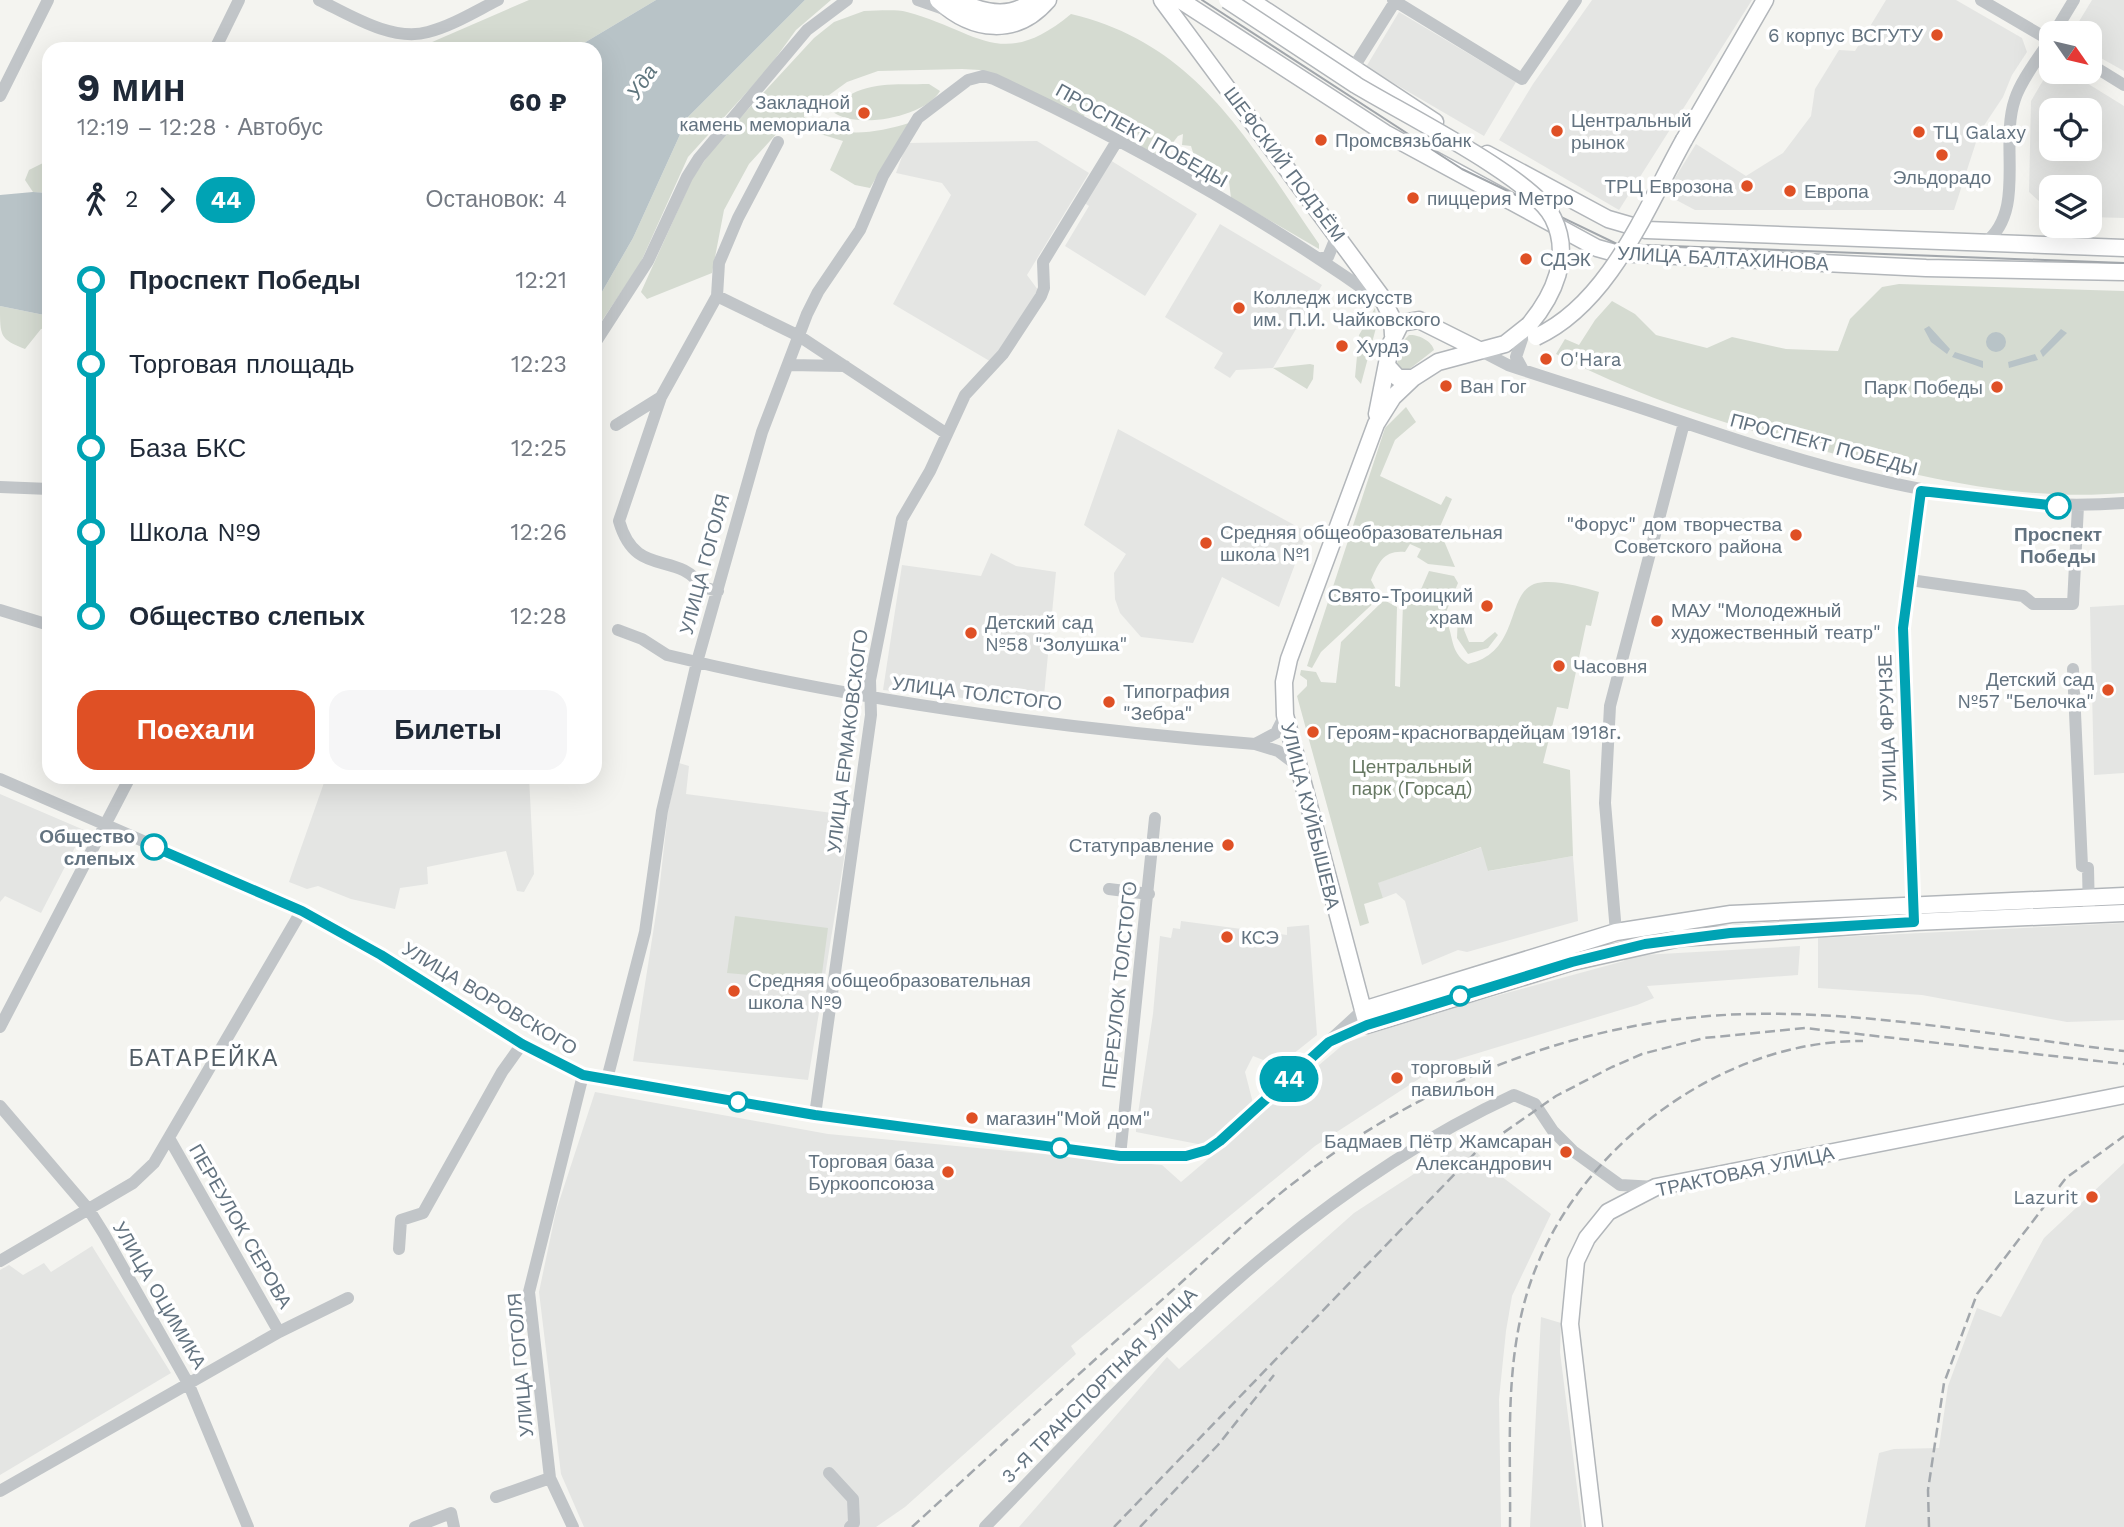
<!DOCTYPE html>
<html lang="ru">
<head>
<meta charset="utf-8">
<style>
	:root { --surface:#fff; --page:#f6f6f7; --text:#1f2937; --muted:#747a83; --accent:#df5025 }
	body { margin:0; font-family:"Work Sans",sans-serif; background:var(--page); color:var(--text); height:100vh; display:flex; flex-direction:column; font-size:26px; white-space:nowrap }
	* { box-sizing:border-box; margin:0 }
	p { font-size:23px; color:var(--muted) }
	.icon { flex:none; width:38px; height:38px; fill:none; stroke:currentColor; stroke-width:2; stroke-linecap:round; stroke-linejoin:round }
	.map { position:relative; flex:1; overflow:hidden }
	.sheet { position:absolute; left:42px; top:42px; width:560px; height:742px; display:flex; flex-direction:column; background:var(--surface); border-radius:21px; box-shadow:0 7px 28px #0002 }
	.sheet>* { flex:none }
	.badge { padding:0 14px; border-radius:23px; font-size:24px; line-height:46px }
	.needle { width:46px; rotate:124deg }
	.tools { position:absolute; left:2039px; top:21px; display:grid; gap:14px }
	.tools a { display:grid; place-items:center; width:63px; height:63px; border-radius:14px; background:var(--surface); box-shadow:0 7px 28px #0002; font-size:35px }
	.map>.badge { position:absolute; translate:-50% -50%; box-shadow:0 0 0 4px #fff }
	.legs { display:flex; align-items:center; gap:10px; height:77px; padding:0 35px; font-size:23px }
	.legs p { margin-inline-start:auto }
	.overview { display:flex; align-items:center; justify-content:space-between; height:119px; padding:0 35px }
	h1 { font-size:38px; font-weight:700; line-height:52px }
	.button { display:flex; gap:14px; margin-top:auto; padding:14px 35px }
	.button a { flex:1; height:80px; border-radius:21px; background:var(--accent); color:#fff; font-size:28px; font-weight:700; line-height:80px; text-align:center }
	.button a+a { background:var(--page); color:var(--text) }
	ul { padding:0 35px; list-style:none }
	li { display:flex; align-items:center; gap:24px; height:84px; font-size:26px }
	li i { display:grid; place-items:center; width:10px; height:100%; margin:0 9px; background:currentColor }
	li i::after { content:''; width:18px; height:18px; margin:-9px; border:5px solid; border-radius:50%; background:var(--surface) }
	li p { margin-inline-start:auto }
	li:first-child i { background:linear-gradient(#0000 50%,currentColor 0) }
	li:last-child i { background:linear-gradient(currentColor 50%,#0000 0) }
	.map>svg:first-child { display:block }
	.built { fill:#e4e5e3; fill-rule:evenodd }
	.green { fill:#d5dbd1 }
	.water { fill:#b8c3c7 }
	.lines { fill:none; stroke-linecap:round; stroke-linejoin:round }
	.major-casing { stroke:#b2b6ba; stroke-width:19 }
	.minor { stroke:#c1c5c8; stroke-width:12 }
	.major { stroke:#fff; stroke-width:16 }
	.tram { stroke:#a2a7ac; stroke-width:2 }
	.rail { stroke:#a2a7ac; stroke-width:2.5; stroke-dasharray:10 5; stroke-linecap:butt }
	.major-bridge-casing { stroke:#b2b6ba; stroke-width:19; stroke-linecap:butt }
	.major-bridge { stroke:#fff; stroke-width:16 }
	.line-1-casing { stroke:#fff; stroke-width:16 }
	.line-1 { stroke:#00a3b4; stroke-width:10 }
	.poi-dot { fill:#df5025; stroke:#fff; stroke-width:2.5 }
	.stop-1-dot { fill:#fff; stroke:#00a3b4; stroke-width:3.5 }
	.labels { text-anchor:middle; stroke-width:7; stroke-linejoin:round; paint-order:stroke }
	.poi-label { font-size:19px; fill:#637380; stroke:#fff; text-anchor:start }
	.street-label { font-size:19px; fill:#637380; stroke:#fff }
	.stop-label { font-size:19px; font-weight:bold; fill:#637380; stroke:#fff }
	.park-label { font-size:19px; fill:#667862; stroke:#fff }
	.water-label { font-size:21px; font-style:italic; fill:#5f767e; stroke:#fff }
	.quarter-label { font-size:23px; letter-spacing:2px; fill:#515d66; stroke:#fff }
</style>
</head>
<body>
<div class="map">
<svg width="2124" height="1527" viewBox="0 0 2124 1527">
	<rect width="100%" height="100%" fill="#f4f4f0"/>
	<path class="built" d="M1592,0H1752L1619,210L1499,140L1533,84Z
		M1886,0H1956L2022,38L2027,52L2012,75L2003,97L1979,133L1954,210H1695L1665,194L1696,144L1746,176L1783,153L1811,116L1815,89L1839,50L1855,51Z
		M2092,0H2124V71L2090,52V33H2072Z
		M1399,12L1516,82L1484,136L1366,67Z
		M2051,67V72H2069L2124,106V218L2090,217V187H2051V212L2029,192L2031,101ZM2051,110H2090V149H2051Z
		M1037,141L1089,173L1027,275L1038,290L993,363L893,304L951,195L942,183L896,173L907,143Z
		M1110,160L1197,214L1145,296L1065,246L1089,206L1083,202Z
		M1220,224L1322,285L1273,368L1236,370L1230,378L1214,368L1223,353L1165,317Z
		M1118,429L1307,532L1279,607L1222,577L1193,643L1141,637L1120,613L1115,599L1114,573L1126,554L1084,525Z
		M991,553L1016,566L1056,572L1043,706L883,690L902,565L981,576Z
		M2124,605V773L2094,775L2090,607Z
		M679,763L689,766L686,794L840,814L849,828L808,1080L633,1061L658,901L668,811Z
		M326,777H529L534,874L524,892L517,891L506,851L427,867L428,884L400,888L395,909L351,899L318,886L307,889L289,882Z
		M0,794L84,830L41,913L5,896L0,902Z
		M1482,847L1489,871L1573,856L1578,921L1467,952L1458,950L1422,965L1405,901L1396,893L1383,898L1377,883Z
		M1181,921L1287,935V927L1309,925L1317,1035L1278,1066L1253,1056L1245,1072L1253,1103L1208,1146L1136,1132V1127L1153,1014L1160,936L1171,938L1173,928L1180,929Z
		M2124,923V1020L2067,1022L1922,995L1818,988V938Z
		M1800,946L1798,975L1647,986L1654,998L1637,1005L1442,1064L1315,1146L1071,1346L1076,1354L905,1507L876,1527H584L561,1474L539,1292L556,1211L595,1092L828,1134L1162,1165L1181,1182L1345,1043L1419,1017L1624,961L1625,956Z
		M1466,1140L1493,1170L1551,1214L1512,1296L1506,1331L1499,1399L1501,1527H1019L1167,1357L1179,1369L1354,1213Z
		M2124,1163V1527H1865L1879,1453L1894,1449L1939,1448L1948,1386L1977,1308L2001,1317L2044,1238Z
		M92,1246L171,1373L0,1475V1270L9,1265L23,1275L44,1263L51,1272Z
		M1541,1317L1561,1323L1560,1352L1582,1527H1530Z"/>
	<path class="green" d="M529,0H656L574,49H416Z
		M805,0H831L796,30L767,70L688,157L640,264L595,331V304L633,238L688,117Z
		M864,11C878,11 894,9 907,12C978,31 1001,72 1071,14C1199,44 1250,145 1319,244V249L1231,198L1229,182L1195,159L1191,146L1182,145L1183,134L1178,136L1162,157L1099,126L1103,111L1091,105L1082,119L980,70L962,69L878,71L847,82L825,98L802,99L797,107L804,112V117C836,139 874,134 909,123L870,188L855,185L830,170L843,141L817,133L780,130L749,164L724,210L712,273L647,299L641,292L692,179L716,144L814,38L834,22Z
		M929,84L940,91C925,117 857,130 833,112C853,79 896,85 929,84Z
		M49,160V193L33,192L25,180L29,170Z
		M1899,284L2124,291V493C2018,502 1912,476 1810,447C1722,423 1638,397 1556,354L1565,339L1579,345L1595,320L1612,301L1635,314L1656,335L1707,348L1732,337L1786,349L1838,351L1850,319L1882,287Z
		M0,306L49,316V328L41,329L25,349C0,339 0,337 0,306Z
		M1375,308L1377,324L1361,384L1355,377L1359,335Z
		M1409,335C1418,334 1432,341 1434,350L1403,374L1396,367L1403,341Z
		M1310,364L1314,365L1313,379L1307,389L1273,368Z
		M1406,407L1416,422L1395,440L1380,476L1441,505L1446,496L1452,499L1439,529L1455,567L1428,564L1417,557L1421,549L1410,544L1405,552C1384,550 1379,562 1371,580L1380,597L1321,652L1312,668L1307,666L1385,428Z
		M1429,571L1454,576L1458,583L1444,617C1455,634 1448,651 1468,664C1520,653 1506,595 1534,584C1552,578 1582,587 1599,592L1591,626L1586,625L1568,709L1557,707L1543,763L1570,770L1573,856L1488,871L1481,847L1378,883L1383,898L1364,904L1369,923L1360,926L1297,696L1307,686V680L1300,675L1301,670L1316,672L1321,682L1336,683L1341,642L1384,600L1397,607L1395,686L1400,687L1403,604L1419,594Z
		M1458,614L1466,619L1464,630L1469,642H1483L1495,632L1498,635L1488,648L1468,654L1457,638Z
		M735,916L828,928L821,981L727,973Z"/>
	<path class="water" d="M656,0H805L688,117L633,238L595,304V131L601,118H595V49H574Z
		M33,192L49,193V316L0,306V195Z
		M1929,326L1950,349L1947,354L1931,342L1924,329Z
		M2061,329L2067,333L2043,357L2040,351Z
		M1986 342a10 10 0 1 1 20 0a10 10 0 1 1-20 0Z
		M1955,352L1983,361V368L1952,357Z
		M2035,354L2038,360L2009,368L2008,362Z"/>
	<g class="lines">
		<defs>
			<path id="major" d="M938,0C973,32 1016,37 1048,0
				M957,0C982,13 1011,20 1033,0
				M1162,0L1381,296L1392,318L1393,335
				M1180,0L1385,133L1597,248L1615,253L1926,268L2124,272
				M1250,0L1435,122
				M1684,140L1765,0
				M1487,154L1608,219L1646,230L2124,248
				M1388,367L1398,378H1413L1438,362L1505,344L1529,325
				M1413,378L1393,397L1376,424L1289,659L1284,682L1285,715L1367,1025L1572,962L1680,938L1914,922L2124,913
				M1377,414L1391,343L1401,323L1419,320L1479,350
				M1363,1010L1616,932L1731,914L2124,896
				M1594,1527L1570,1324L1576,1261L1587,1238L1608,1212L1656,1187L2124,1095"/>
		</defs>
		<use href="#major" class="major-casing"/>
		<path class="minor" d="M319,0C350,15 392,42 428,32C452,26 476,11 498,0
			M918,0L947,10
			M1393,0L1522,79L1576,0
			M1981,0L2051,41
			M2054,33L2074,0
			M215,49L239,0
			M2090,64L2124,85
			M1352,70L1396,0
			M0,96L48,0
			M1985,243C2027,210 1999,145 2015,99C2022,78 2039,58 2051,38
			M1322,258L1328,257L1337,235
			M717,296L799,336L947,434
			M595,343L648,261L687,177L699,158L807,30L847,0
			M1479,350L1508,365C1558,382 1609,397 1659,414C1809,465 1964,515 2124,503
			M789,365L845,366
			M1523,370L1516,357L1525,330
			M616,425L661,397
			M0,487L49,489
			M1910,580L2023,596L2033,604H2073L2078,506
			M718,591L702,587C677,549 636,580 619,521L661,397L717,296L719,263L738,218L778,142
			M0,610L49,625
			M618,630L642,639L667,655C859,702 1058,728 1255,744L1278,751L1298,766
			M2073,669L2082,866L2088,868L2089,914
			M1255,744L1276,733L1285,715
			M0,779L302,910L381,955L522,1044L583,1075L818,1116L1120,1156H1186L1207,1150L1220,1141L1363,1010
			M1109,889L1149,894
			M1913,912L1903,628L1921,490
			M1616,932L1605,803L1610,706L1684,423
			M0,1027L130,777
			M607,1079L645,932L662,811L697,662L762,432L807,314L818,292L860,230L883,176L918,118L968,80L983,76L994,79C1129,142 1261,216 1382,302
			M0,1106L89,1210L104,1234L189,1385L248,1527
			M815,1115L871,715L870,680L902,519L930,471L965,395L1003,354L1041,296L1044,288L1043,262L1117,141
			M169,1138L279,1332
			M1120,1156L1155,818
			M399,1249L401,1220L423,1213L502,1072L522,1044
			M0,1261L133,1183L154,1163L302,910
			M829,1473L853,1499L854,1523L850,1527
			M0,1491L279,1332L348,1298
			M496,1497L550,1478
			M415,1527L451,1513L454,1527
			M573,1527L550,1478L529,1292L583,1075
			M985,1527C1144,1362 1304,1192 1514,1095L1535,1104L1553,1131L1573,1151L1620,1185L1656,1187"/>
		<use href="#major" class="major"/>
		<path class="tram" d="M1202,0L1462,169L1617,244L2124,263"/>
		<path class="rail" d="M912,1527C996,1450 1079,1373 1164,1298C1209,1258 1252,1214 1300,1178C1427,1079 1588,1017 1750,1014C1875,1011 2000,1037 2124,1051
			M1114,1527L1476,1152L1556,1096L1612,1067L1642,1054L1704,1038L1805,1028L2124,1064
			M1140,1527L1218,1445L1274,1375
			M1510,1527C1511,1448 1504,1367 1528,1290C1571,1153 1717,1040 1863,1041
			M1929,1527L1928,1490L1944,1383L1977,1294L2066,1178L2124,1136"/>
		<defs>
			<path id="major-bridge" d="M1227,0C1270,28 1313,57 1356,85C1400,112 1533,178 1553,218C1572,256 1554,295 1529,325
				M1536,337C1610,303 1646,208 1684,140"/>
		</defs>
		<use href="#major-bridge" class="major-bridge-casing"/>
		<use href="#major-bridge" class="major-bridge"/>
	</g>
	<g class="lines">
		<defs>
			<path id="line-1" d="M154,847L302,911L381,955L522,1044L583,1075L815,1115L1120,1156H1186L1207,1150L1220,1141L1329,1042L1367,1025L1572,962L1645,944L1730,933L1914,922L1903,628L1921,491L2058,506"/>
		</defs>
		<use href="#line-1" class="line-1-casing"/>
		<use href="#line-1" class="line-1"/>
	</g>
	<g class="poi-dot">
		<circle cx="1937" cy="35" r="7"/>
		<circle cx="864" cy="113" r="7"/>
		<circle cx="1557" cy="131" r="7"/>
		<circle cx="1919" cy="132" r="7"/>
		<circle cx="1321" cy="140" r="7"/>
		<circle cx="1942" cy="155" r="7"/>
		<circle cx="1747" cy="186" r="7"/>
		<circle cx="1790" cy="191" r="7"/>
		<circle cx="1413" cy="198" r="7"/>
		<circle cx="1526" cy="259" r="7"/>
		<circle cx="1239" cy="308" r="7"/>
		<circle cx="1342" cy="346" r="7"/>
		<circle cx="1546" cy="359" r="7"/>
		<circle cx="1446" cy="386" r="7"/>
		<circle cx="1997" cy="387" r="7"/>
		<circle cx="1796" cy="535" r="7"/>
		<circle cx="1206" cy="543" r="7"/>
		<circle cx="1487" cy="606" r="7"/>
		<circle cx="1657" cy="621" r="7"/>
		<circle cx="971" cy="633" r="7"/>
		<circle cx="1559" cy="666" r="7"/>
		<circle cx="2108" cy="690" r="7"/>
		<circle cx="1109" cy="702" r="7"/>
		<circle cx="1313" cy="732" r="7"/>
		<circle cx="1228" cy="845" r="7"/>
		<circle cx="1227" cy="937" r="7"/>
		<circle cx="734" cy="991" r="7"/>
		<circle cx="1397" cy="1078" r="7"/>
		<circle cx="972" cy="1118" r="7"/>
		<circle cx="1566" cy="1152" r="7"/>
		<circle cx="948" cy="1172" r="7"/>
		<circle cx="2092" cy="1197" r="7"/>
	</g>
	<g class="stop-1-dot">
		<circle cx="2058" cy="506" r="12"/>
		<circle cx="154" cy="847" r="12"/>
		<circle cx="1460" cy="996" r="9"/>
		<circle cx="738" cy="1102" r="9"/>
		<circle cx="1060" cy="1148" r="9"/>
	</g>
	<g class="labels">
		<g class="poi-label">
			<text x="1923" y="42" text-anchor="end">6 корпус ВСГУТУ</text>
			<text x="850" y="109" text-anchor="end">Закладной<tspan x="850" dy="22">камень мемориала</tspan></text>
			<text x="1571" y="127">Центральный<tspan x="1571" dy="22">рынок</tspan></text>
			<text x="1933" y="139">ТЦ Galaxy</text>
			<text x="1335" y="147">Промсвязьбанк</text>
			<text x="1942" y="184" text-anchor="middle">Эльдорадо</text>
			<text x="1733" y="193" text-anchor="end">ТРЦ Еврозона</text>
			<text x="1804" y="198">Европа</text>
			<text x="1427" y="205">пиццерия Метро</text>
			<text x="1540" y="266">СДЭК</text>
			<text x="1253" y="304">Колледж искусств<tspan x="1253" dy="22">им. П.И. Чайковского</tspan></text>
			<text x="1356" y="353">Хурдэ</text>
			<text x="1560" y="366">O'Hara</text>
			<text x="1460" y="393">Ван Гог</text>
			<text x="1983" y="394" text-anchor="end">Парк Победы</text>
			<text x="1782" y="531" text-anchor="end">"Форус" дом творчества<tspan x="1782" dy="22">Советского района</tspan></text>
			<text x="1220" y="539">Средняя общеобразовательная<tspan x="1220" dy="22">школа №1</tspan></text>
			<text x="1473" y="602" text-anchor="end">Свято-Троицкий<tspan x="1473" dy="22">храм</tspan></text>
			<text x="1671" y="617">МАУ "Молодежный<tspan x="1671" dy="22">художественный театр"</tspan></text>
			<text x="985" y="629">Детский сад<tspan x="985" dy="22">№58 "Золушка"</tspan></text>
			<text x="1573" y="673">Часовня</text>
			<text x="2094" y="686" text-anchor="end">Детский сад<tspan x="2094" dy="22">№57 "Белочка"</tspan></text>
			<text x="1123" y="698">Типография<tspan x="1123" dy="22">"Зебра"</tspan></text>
			<text x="1327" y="739">Героям-красногвардейцам 1918г.</text>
			<text x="1214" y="852" text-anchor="end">Статуправление</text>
			<text x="1241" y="944">КСЭ</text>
			<text x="748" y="987">Средняя общеобразовательная<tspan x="748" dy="22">школа №9</tspan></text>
			<text x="1411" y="1074">торговый<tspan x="1411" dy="22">павильон</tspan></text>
			<text x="986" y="1125">магазин"Мой дом"</text>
			<text x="1552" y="1148" text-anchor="end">Бадмаев Пётр Жамсаран<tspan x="1552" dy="22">Александрович</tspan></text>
			<text x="934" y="1168" text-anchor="end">Торговая база<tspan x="934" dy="22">Буркоопсоюза</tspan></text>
			<text x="2078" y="1204" text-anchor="end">Lazurit</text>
		</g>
		<g class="street-label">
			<text transform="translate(1142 135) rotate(29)" y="7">ПРОСПЕКТ ПОБЕДЫ</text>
			<text transform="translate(1285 164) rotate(53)" y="7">ШЕФСКИЙ ПОДЪЁМ</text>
			<text transform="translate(1723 258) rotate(3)" y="7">УЛИЦА БАЛТАХИНОВА</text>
			<text transform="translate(1824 444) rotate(15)" y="7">ПРОСПЕКТ ПОБЕДЫ</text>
			<text transform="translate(704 564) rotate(-75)" y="7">УЛИЦА ГОГОЛЯ</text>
			<text transform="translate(977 693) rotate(7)" y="7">УЛИЦА ТОЛСТОГО</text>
			<text transform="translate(1887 728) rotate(-92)" y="7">УЛИЦА ФРУНЗЕ</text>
			<text transform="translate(847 741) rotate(-83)" y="7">УЛИЦА ЕРМАКОВСКОГО</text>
			<text transform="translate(1311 816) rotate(76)" y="7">УЛИЦА КУЙБЫШЕВА</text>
			<text transform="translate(1119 985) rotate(-84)" y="7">ПЕРЕУЛОК ТОЛСТОГО</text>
			<text transform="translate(490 998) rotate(31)" y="7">УЛИЦА ВОРОВСКОГО</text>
			<text transform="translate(1745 1171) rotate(-12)" y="7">ТРАКТОВАЯ УЛИЦА</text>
			<text transform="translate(241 1226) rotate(60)" y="7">ПЕРЕУЛОК СЕРОВА</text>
			<text transform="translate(160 1295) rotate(60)" y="7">УЛИЦА ОЦИМИКА</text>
			<text transform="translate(520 1365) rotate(-95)" y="7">УЛИЦА ГОГОЛЯ</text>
			<text transform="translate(1099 1385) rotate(-45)" y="7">3-Я ТРАНСПОРТНАЯ УЛИЦА</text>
		</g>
		<g class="stop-label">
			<text x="2058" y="541">Проспект<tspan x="2058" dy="22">Победы</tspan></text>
			<text x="135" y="843" text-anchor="end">Общество<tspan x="135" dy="22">слепых</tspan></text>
		</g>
		<g class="park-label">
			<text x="1412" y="773">Центральный<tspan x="1412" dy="22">парк (Горсад)</tspan></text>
		</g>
		<g class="water-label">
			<text transform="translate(642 82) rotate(-56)" y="7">Уда</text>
		</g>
		<g class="quarter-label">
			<text x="204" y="1066">БАТАРЕЙКА</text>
		</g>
	</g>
</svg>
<div class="tools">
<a><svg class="needle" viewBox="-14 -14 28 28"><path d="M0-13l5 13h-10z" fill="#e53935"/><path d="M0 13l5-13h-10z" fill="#747a83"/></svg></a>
<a><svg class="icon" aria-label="locate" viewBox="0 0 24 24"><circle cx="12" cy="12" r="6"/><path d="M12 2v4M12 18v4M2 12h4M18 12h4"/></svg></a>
<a><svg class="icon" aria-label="layers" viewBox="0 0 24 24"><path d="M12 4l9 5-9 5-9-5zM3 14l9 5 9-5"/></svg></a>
</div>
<b class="badge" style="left:1289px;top:1079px;background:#00a3b4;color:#fff">44</b>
<section class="sheet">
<div class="overview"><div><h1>9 мин</h1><p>12:19 – 12:28 · Автобус</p></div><b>60 ₽</b></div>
<div class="legs"><svg class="icon" aria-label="walk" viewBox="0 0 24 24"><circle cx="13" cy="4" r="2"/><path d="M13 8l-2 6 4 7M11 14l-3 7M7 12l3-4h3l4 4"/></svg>2<svg class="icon" aria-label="forward" viewBox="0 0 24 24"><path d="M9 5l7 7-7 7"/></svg><b class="badge" style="background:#00a3b4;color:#fff">44</b><p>Остановок: 4</p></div>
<ul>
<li><i style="color:#00a3b4"></i><b>Проспект Победы</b><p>12:21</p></li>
<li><i style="color:#00a3b4"></i><span>Торговая площадь</span><p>12:23</p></li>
<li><i style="color:#00a3b4"></i><span>База БКС</span><p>12:25</p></li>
<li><i style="color:#00a3b4"></i><span>Школа №9</span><p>12:26</p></li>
<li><i style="color:#00a3b4"></i><b>Общество слепых</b><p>12:28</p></li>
</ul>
<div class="button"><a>Поехали</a><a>Билеты</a></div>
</section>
</div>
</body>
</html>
